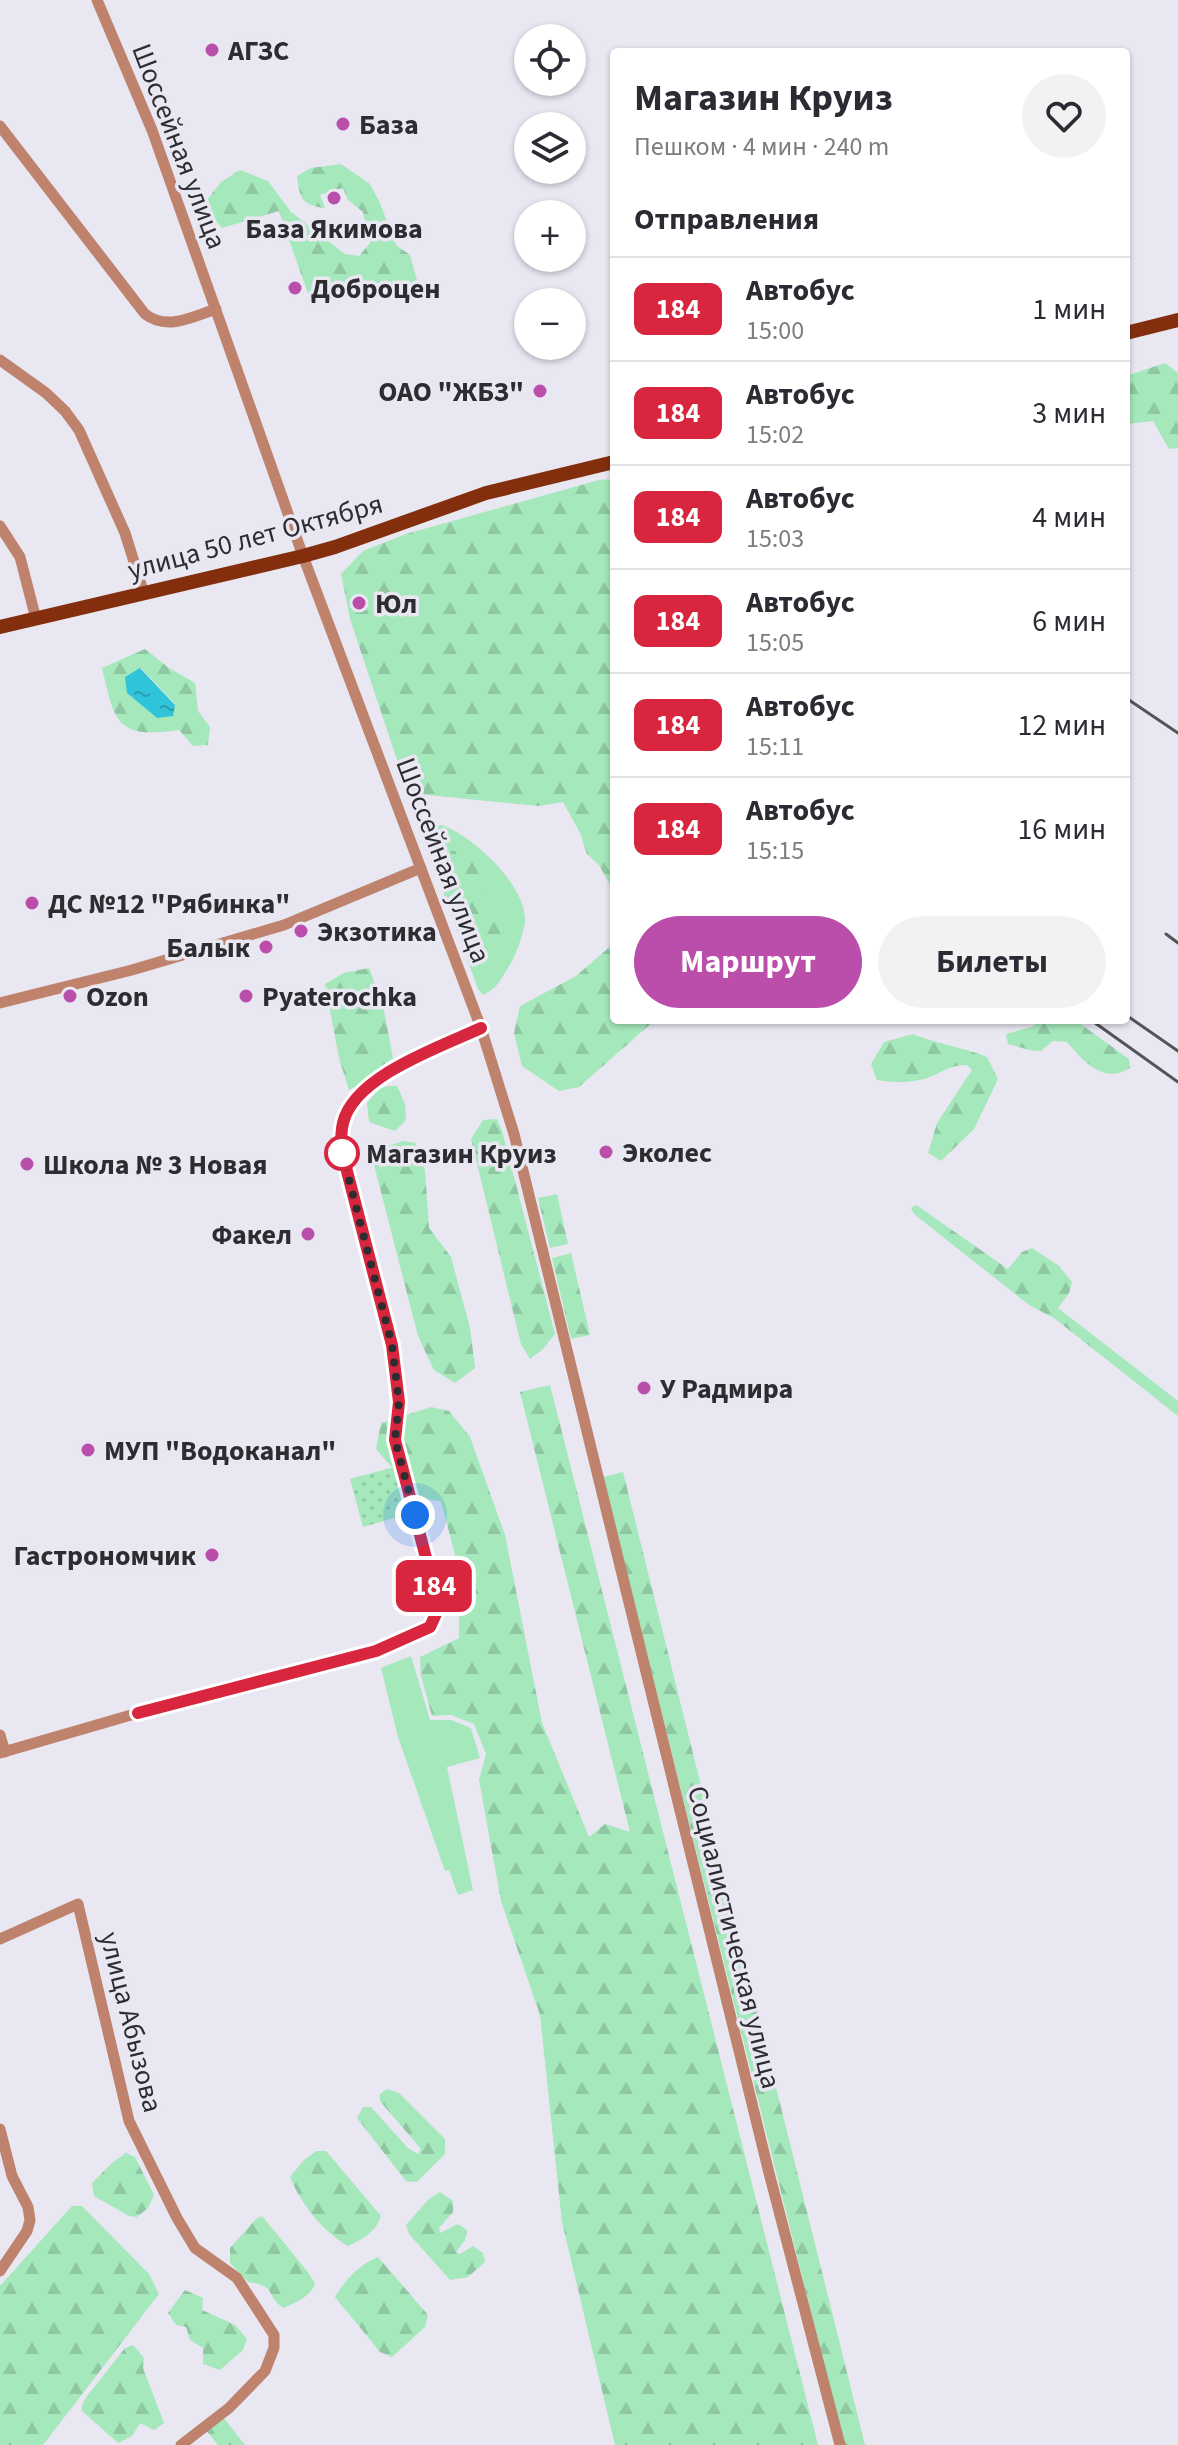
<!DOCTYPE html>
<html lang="ru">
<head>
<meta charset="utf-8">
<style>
	:root { --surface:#fff; --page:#f2f2f3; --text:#2b2b33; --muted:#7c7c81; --line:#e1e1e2; --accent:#bb4dab }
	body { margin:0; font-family:"Source Sans 3",sans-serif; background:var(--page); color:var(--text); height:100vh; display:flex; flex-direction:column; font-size:30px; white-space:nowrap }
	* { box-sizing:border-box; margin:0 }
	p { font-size:26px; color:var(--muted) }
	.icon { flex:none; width:44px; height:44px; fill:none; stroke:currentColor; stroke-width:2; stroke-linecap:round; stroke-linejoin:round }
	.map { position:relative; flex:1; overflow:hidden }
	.sheet { position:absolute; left:610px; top:48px; width:520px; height:976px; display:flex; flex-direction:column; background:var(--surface); border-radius:8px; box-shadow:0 2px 6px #0004 }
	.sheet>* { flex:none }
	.badge { padding:0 16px; border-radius:12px; font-size:28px; line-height:52px }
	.buttons { position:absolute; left:514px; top:24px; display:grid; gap:16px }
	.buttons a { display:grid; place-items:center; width:72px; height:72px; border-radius:50%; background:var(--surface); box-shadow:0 2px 6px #0004; font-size:40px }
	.you { position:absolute; width:40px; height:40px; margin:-20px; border:6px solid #fff; border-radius:50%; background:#1a73e8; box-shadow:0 0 0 12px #1a73e833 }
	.map>.badge { position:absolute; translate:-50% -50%; box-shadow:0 0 0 4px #fff }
	h2 { padding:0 24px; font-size:30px; line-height:72px }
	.round { display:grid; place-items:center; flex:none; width:84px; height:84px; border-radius:42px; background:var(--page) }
	.head { display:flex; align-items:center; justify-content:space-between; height:136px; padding:0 24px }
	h1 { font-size:38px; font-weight:700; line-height:60px }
	.button { display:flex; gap:16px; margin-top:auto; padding:16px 24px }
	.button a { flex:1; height:92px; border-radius:48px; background:var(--accent); color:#fff; font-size:32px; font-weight:700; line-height:92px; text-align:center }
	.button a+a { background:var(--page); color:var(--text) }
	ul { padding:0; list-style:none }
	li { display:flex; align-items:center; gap:24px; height:104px; padding:0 24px; border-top:2px solid var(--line) }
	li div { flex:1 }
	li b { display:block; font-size:30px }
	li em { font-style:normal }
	li .badge { min-width:88px; font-weight:700; text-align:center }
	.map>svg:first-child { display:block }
	.green { fill:#a5e8bb }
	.forest { fill:url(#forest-firs); fill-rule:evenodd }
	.park { fill:url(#park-dots) }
	.water { fill:url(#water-ripples) }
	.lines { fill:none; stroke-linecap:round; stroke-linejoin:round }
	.minor { stroke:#be826d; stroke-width:11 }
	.major { stroke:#832f0d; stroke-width:14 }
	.rail { stroke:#535358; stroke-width:3 }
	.line-casing { stroke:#fff; stroke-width:18 }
	.line { stroke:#d7263d; stroke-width:12 }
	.walk { stroke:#2d2d31; stroke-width:8; stroke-dasharray:0 14.4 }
	.poi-dot { fill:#bb4dab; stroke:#e8e7f2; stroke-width:3 }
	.stop-dot { fill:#fff; stroke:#d7263d; stroke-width:4 }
	.labels { text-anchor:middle; stroke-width:7; stroke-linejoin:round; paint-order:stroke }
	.poi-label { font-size:28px; font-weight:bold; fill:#2d2d31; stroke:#e8e7f2; text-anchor:start }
	.street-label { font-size:28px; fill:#2d2d31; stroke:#e8e7f2 }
	.stop-label { font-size:28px; font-weight:bold; fill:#2d2d31; stroke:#e8e7f2; text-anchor:start }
</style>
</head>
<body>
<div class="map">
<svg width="1178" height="2445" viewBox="0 0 1178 2445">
	<defs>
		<pattern id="forest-firs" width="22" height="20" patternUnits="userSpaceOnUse" patternTransform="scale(2)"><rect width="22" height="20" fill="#a5e8bb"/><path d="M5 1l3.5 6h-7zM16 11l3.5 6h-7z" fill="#8ec7a1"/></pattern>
		<pattern id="park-dots" width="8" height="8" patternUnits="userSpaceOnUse" patternTransform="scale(2)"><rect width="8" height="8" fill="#a5e8bb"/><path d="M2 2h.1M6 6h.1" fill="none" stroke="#8ec7a1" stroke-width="1.8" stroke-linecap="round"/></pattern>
		<pattern id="water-ripples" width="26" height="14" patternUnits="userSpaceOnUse" patternTransform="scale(2)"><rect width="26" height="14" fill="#2fc4d9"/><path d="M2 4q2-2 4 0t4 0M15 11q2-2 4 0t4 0" fill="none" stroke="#28a0b1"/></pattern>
	</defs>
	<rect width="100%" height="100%" fill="#e8e7f2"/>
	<path class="green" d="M442,825C473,836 526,885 525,921C524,933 515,958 508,968C501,979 496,990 483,995L478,989L421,831V829Z
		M411,1656L430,1720H451L471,1728L480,1758L447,1767L473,1890L458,1895L449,1870L445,1871L398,1737L381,1668Z"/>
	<path class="forest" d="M341,164L370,184L380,203L396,245L410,255L418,284L310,299L279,211L222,228L209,213L207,200L221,182L240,170L268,181L291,212L345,254L359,256L370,243L363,212L348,200L343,188L320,195L325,208C301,205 300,198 297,176L311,168Z
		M1165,363L1178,373V448L1169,449L1153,421L1126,424V376Z
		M614,479V892L599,865L587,854L580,833L563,802L538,806L408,793L350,619L341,574L363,551L406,534L599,480Z
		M145,649L169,668L195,683L198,711L210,727L208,745L193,746L179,730C116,739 115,723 102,668ZM141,668L175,704L173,715L157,718L127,693Z
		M473,850L508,956L488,964L450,851Z
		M614,939V1020H655L579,1087L559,1091L522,1066L514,1033L520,1006L576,976L612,945Z
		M369,968L383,1006L393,1058C378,1068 365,1083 349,1090L339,1058L325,984L344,973Z
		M1043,1020H1075L1129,1059L1130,1068C1104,1085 1083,1061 1067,1042L1053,1041L1041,1051L1029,1050L1008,1044L1006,1034L1031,1027Z
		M913,1034C937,1044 962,1047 987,1057L998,1079L974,1129L941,1161L928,1153L937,1123L972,1070L967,1065C951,1065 944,1071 930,1077C915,1083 893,1083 877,1080L871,1064L884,1042Z
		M388,1086H397L405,1104L406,1120L395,1131L369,1122L367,1103L379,1089Z
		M497,1119L502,1131L555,1334L542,1350L530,1359L521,1344L471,1139L483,1120Z
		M404,1141L415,1143L425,1170L429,1228L451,1257L470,1328L475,1368L455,1383L434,1370L418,1336L373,1161L388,1146Z
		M557,1194L568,1244L550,1248L538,1198Z
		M916,1205L1008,1269L1022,1252L1032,1248L1059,1266L1072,1282L1069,1293L1058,1308L1178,1401V1416L1054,1318L1029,1305L914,1214L911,1208Z
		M571,1253L590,1335L571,1339L552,1258Z
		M550,1385L818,2445H615L562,2222L540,2015L501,1901L479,1780L486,1754L474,1724L451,1715L432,1716L421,1676L420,1657L459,1638V1570L441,1501L415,1498L402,1479L376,1449L381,1423L431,1407L449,1411L470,1437L505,1535L542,1723L589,1837L605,1824L630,1832L520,1392Z
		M623,1472L865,2445H844L603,1477Z
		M387,2089L399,2093L445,2139V2154L417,2182L406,2181L357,2118L363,2107H371L408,2148L418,2154L421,2149L380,2101V2094Z
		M316,2151H326L381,2216C375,2233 363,2239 348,2246C323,2232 301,2204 290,2177L304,2160Z
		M126,2153L135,2157L154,2195L148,2208L137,2217L129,2216L94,2196L92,2183L112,2163Z
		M440,2192L453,2201V2212L439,2228L440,2233L458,2224L467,2230L465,2240L456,2252L460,2254L473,2246L483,2253L485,2262L468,2277L450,2280L409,2234L406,2225L429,2199Z
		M72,2206H82L149,2274L159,2294L43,2445H0V2286Z
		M262,2216L308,2272L315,2284C310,2297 296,2302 284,2308C264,2296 279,2286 248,2282L230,2263V2248L256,2219Z
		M378,2257L428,2315L425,2327L392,2357L380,2352L335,2297C345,2280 360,2264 378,2257Z
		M185,2290L203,2298L202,2310L235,2325L247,2339L243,2350L220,2370L203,2364V2348L190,2340L186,2327L176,2325L168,2313Z
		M133,2345L144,2358L143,2368L164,2423L154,2430L140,2423L132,2436L118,2443L81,2410L84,2400L125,2348Z
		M223,2417L245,2445H218L205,2429Z"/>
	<path class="park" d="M394,1467L408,1514L363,1527L350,1479Z"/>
	<path class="water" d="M140,668L175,705L173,716L157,718L127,693L125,677Z"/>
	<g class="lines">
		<path class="minor" d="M97,0L152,130L303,556L481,1028L514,1134L769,2173L840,2445
			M0,126L145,314C167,331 192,317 216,309
			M0,360L46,393L65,411L79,430L125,533L144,594
			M0,526L20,557L36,619
			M0,1003L132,970L284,925L421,868
			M0,1735L5,1752
			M0,1753L138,1713L376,1651L430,1627L439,1607L395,1440L399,1402L392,1345L341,1148C341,1140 341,1131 343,1124C354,1076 440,1047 481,1028
			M0,1939L78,1904L129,2121L177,2218L195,2248L237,2278L274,2335V2348L265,2371L229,2408L181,2445
			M0,2129L12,2176L28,2207L30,2220L27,2231L0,2271"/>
		<path class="major" d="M1126,333L1178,320
			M0,627L303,556L335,547L486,493L614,462"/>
		<path class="rail" d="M1126,698L1178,733
			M1166,934L1178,943
			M1126,1015L1178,1051
			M1091,1020L1178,1082"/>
	</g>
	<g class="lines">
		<defs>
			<path id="line" d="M138,1713L376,1651L430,1627L439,1607L395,1440L399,1402L392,1345L341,1148C341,1140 341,1131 343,1123C354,1076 440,1047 481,1028"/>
		</defs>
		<use href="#line" class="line-casing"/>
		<use href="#line" class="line"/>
		<path class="walk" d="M342,1153L392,1345L399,1402L395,1440L415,1515"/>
	</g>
	<g class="poi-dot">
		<circle cx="212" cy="50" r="8"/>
		<circle cx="343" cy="124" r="8"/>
		<circle cx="334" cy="198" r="8"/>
		<circle cx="295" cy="288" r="8"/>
		<circle cx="540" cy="391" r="8"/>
		<circle cx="359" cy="603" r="8"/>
		<circle cx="32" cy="903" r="8"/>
		<circle cx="301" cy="931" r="8"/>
		<circle cx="266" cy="947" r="8"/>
		<circle cx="70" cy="996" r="8"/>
		<circle cx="246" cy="996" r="8"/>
		<circle cx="606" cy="1152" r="8"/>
		<circle cx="27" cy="1164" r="8"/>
		<circle cx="308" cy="1234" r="8"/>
		<circle cx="644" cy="1388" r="8"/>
		<circle cx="88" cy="1450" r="8"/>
		<circle cx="212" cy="1555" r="8"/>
	</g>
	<circle class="stop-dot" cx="342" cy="1153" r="16"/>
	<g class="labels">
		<g class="poi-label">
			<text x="228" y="60">АГЗС</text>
			<text x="359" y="134">База</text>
			<text x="334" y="238" text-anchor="middle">База Якимова</text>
			<text x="311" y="298">Доброцен</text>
			<text x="524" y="401" text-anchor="end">ОАО "ЖБЗ"</text>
			<text x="375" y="613">Юл</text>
			<text x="48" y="913">ДС №12 "Рябинка"</text>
			<text x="317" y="941">Экзотика</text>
			<text x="250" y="957" text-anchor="end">Балык</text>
			<text x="86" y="1006">Ozon</text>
			<text x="262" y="1006">Pyaterochka</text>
			<text x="622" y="1162">Эколес</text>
			<text x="43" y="1174">Школа № 3 Новая</text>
			<text x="292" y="1244" text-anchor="end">Факел</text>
			<text x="660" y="1398">У Радмира</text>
			<text x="104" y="1460">МУП "Водоканал"</text>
			<text x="196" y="1565" text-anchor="end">Гастрономчик</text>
		</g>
		<g class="street-label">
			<text transform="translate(180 146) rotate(69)" y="10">Шоссейная улица</text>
			<text transform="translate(255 536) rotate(-15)" y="10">улица 50 лет Октября</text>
			<text transform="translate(444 860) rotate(69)" y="10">Шоссейная улица</text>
			<text transform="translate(735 1937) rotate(76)" y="10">Социалистическая улица</text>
			<text transform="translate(132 2022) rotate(76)" y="10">улица Абызова</text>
		</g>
		<g class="stop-label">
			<text x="366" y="1163">Магазин Круиз</text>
		</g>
	</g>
</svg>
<div class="buttons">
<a><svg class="icon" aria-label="locate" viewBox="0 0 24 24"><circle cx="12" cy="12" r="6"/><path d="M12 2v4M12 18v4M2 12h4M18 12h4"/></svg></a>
<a><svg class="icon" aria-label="layers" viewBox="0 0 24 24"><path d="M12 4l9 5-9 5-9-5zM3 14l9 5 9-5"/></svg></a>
<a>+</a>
<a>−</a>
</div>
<div class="you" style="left:415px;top:1515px"></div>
<b class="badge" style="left:434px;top:1586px;background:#d7263d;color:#fff">184</b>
<section class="sheet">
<div class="head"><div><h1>Магазин Круиз</h1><p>Пешком · 4 мин · 240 m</p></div><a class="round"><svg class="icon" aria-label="heart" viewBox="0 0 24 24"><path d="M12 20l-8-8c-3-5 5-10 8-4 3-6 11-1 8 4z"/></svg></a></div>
<h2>Отправления</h2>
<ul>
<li><span class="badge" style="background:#d7263d;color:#fff">184</span><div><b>Автобус</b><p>15:00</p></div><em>1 мин</em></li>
<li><span class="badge" style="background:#d7263d;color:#fff">184</span><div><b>Автобус</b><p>15:02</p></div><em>3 мин</em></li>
<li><span class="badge" style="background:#d7263d;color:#fff">184</span><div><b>Автобус</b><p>15:03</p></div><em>4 мин</em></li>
<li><span class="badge" style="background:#d7263d;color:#fff">184</span><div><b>Автобус</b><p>15:05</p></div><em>6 мин</em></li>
<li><span class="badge" style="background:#d7263d;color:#fff">184</span><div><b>Автобус</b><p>15:11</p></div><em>12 мин</em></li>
<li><span class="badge" style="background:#d7263d;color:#fff">184</span><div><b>Автобус</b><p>15:15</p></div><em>16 мин</em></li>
</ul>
<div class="button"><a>Маршрут</a><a>Билеты</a></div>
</section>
</div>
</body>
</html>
